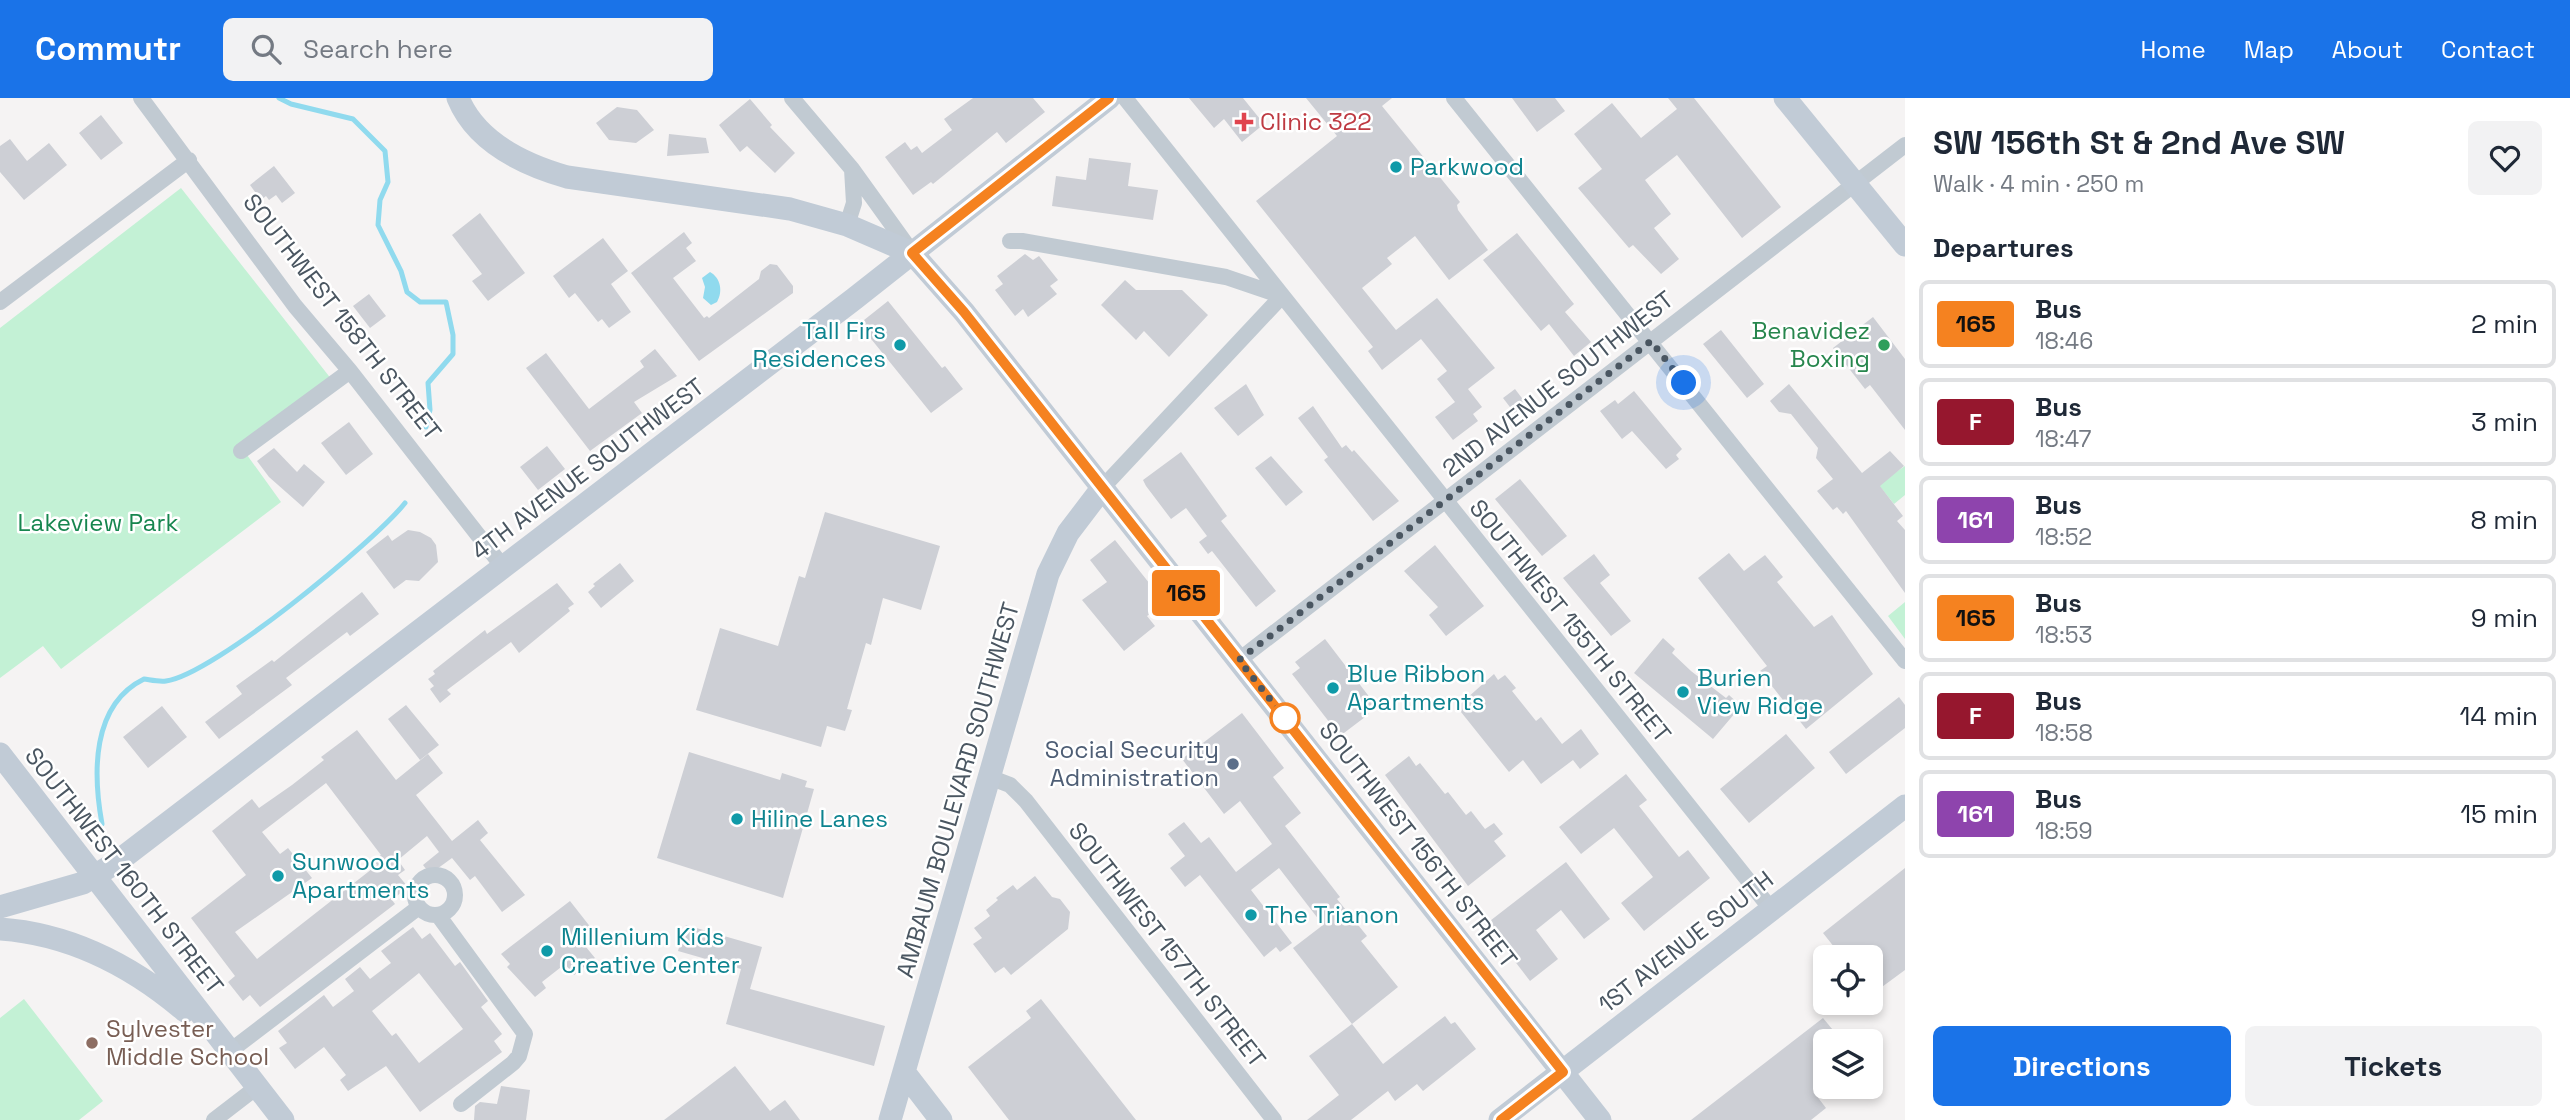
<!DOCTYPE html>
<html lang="en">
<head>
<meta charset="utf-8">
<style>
	:root { --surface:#fff; --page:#f2f2f3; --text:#1f2937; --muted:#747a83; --line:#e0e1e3; --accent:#1a73e8 }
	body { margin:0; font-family:"Space Grotesk",sans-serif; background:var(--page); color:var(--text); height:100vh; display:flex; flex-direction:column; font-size:26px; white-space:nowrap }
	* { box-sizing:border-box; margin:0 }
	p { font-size:23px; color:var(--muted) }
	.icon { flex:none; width:38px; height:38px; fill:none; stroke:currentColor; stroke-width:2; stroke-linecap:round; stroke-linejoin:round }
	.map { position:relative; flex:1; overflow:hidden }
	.side { display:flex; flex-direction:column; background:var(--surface); width:665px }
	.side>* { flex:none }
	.badge { padding:0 14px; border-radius:5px; font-size:24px; line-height:46px }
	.buttons { position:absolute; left:1813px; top:847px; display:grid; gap:14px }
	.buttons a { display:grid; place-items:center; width:70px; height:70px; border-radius:10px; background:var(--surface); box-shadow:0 4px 10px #0003; font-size:35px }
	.you { position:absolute; width:35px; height:35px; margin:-18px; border:5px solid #fff; border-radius:50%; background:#1a73e8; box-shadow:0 0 0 10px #1a73e833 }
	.map>.badge { position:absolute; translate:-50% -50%; box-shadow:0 0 0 4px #fff }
	h2 { padding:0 28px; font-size:26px; line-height:63px }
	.round { display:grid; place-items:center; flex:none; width:74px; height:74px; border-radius:10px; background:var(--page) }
	.summary { display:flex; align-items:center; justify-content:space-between; height:119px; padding:0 28px }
	h1 { font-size:33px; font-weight:700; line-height:52px }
	.cta { display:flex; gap:14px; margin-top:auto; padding:14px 28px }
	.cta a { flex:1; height:80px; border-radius:10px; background:var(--accent); color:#fff; font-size:28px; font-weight:700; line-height:80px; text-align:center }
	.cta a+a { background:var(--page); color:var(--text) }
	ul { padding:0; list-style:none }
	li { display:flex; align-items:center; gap:21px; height:88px; margin:0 14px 10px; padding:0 14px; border:4px solid var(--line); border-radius:10px }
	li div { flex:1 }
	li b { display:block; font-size:26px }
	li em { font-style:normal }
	li .badge { min-width:77px; font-weight:700; text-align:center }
	header { display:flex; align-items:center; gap:42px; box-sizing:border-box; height:98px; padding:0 35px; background:var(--accent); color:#fff }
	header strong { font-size:33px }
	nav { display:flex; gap:38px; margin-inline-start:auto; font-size:24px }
	.search { width:490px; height:63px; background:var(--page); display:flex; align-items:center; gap:18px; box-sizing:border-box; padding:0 24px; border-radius:10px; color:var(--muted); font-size:26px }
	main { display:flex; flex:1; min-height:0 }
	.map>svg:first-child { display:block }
	.green { fill:#c3f1d5 }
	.water { fill:#90daee }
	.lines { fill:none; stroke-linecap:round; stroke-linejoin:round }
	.stream { stroke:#90daee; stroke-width:5 }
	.building { fill:#cdcfd5; fill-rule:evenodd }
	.street { stroke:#c1cad2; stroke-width:16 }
	.secondary { stroke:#c1cbd6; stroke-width:23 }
	.line-casing { stroke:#fff; stroke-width:16 }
	.line { stroke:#f58220; stroke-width:10 }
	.walk { stroke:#4a5661; stroke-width:7; stroke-dasharray:0 12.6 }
	.health-dot { fill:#e0444e; stroke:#fff; stroke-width:2.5 }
	.culture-dot { fill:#0f9aa8; stroke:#fff; stroke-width:2.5 }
	.leisure-dot { fill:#2e9e5b; stroke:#fff; stroke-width:2.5 }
	.stop-dot { fill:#fff; stroke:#f58220; stroke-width:3.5 }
	.service-dot { fill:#5c6f8a; stroke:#fff; stroke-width:2.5 }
	.education-dot { fill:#8d6e63; stroke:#fff; stroke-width:2.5 }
	.labels { text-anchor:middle; stroke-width:5; stroke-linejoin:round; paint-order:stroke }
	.health-label { font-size:24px; fill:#be3a42; stroke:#fff; text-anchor:start }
	.culture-label { font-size:24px; fill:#0d838f; stroke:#fff; text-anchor:start }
	.street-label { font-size:24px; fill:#4a5661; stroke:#fff }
	.leisure-label { font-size:24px; fill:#27864d; stroke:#fff; text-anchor:end }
	.park-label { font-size:24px; fill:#17864f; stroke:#fff }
	.service-label { font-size:24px; fill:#4e5e75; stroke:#fff; text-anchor:end }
	.education-label { font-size:24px; fill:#785e54; stroke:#fff; text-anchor:start }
</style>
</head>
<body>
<header>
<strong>Commutr</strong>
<div class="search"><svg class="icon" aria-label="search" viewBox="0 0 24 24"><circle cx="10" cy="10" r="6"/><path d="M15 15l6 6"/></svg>Search here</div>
<nav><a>Home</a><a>Map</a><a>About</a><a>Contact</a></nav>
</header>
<main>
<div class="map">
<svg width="1905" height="1022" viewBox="0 0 1905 1022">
	<rect width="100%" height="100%" fill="#f5f3f3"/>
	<path class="green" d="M181,90L332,282L242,350L281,404L61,571L43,548L0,580V230Z
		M1905,368V397L1894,406L1878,386Z
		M1905,504V541L1888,518Z
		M24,901L103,1003L79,1022H0V920Z"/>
	<path class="water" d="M710,174C721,180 723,194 717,204L711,207L703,200L705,189L702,180Z"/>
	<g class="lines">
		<path class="stream" d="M279,0L291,6L353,21L385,53L388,84L380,102L378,127L401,173L407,194L420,204H446L453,237V256L428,285L430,312L426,329
			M102,726C93,676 91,607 144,581C151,582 159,584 166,583C213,577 374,444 405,405"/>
	</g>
	<path class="building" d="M973,0H1033L1045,14L1006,45L997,34L933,86L931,84L913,97L885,59L905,44L911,52L917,48L922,55L952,32L944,21Z
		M1189,0H1243L1264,26L1242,44L1224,21L1214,30Z
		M1306,0H1392L1382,8L1460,104L1457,107L1458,112L1488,152L1449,182L1415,138L1387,160L1392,166L1362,190L1396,232L1437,200L1495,270L1468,291L1482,309L1473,316L1478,323L1453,342L1435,319L1455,304L1437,281L1447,273L1421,241L1382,272L1368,253L1373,249L1256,103L1337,38Z
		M1512,0H1555L1565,13L1537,34Z
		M1668,0H1694L1781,109L1742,140L1677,57L1645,82L1671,116L1654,130L1679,161L1661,176L1633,147L1629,150L1578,90L1602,71L1574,36L1612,5L1641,40L1677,11Z
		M750,1L772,27L770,29L795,55L775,75L747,48L740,54L719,27Z
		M617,9L637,12L654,32L636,45L609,42L596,25Z
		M101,17L123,45L101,62L79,35Z
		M669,36L706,40L709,55L667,58Z
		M10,41L27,63L49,45L67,67L24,102L0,74V48Z
		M1089,60L1131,65L1128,88L1158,92L1153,122L1052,108L1056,78L1086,82Z
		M274,68L295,95L282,105L276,97L269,102L266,98L261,102L250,87Z
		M480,115L525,175L488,203L472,183L482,176L452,137Z
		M684,134L692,145L686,150L696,163L673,180L704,220L707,218L709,220L759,181L761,173L770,166L777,167L793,188V195L699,263L631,175Z
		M1517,135L1574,206L1565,214L1591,244L1574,258L1549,226L1541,233L1483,162Z
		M603,140L628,173L611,186L631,214L609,230L602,221L598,224L575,195L569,200L553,178Z
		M1025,156L1033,162L1039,158L1058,182L1050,188L1057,196L1028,219L1023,211L1015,218L995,192L1003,186L997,178Z
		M1125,182L1136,192H1182L1208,217L1169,259L1144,233L1136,242L1101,207Z
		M369,196L386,218L370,230L353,208Z
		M888,203L942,270L945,268L963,291L931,315L859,226Z
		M1873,219L1905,261V332L1870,287L1865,291L1833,250Z
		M1721,232L1764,286L1747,300L1703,246Z
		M655,251L677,278L634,304L642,315L590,353L526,270L546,255L589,311L644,269L640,263Z
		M1246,286L1264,317L1238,338L1214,310Z
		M1789,286L1862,375L1890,353L1904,368L1880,388L1903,418L1897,423L1905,432V495L1846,413L1843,416L1837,409L1833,412L1817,393L1833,381L1816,360L1818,350L1791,316L1779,314L1770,303Z
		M1515,291L1528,308L1516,317L1503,300Z
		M1634,293L1682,351L1676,357L1679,361L1666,371L1632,333L1622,341L1600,313L1615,302L1618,306Z
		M1313,308L1342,350L1346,347L1352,354L1354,352L1399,403L1373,423L1324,362L1328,359L1298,320Z
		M349,324L373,356L346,377L321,345Z
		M547,348L565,371L538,392L520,369Z
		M274,350L297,374L304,366L325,384L303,409L269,379L257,363Z
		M1181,354L1227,418L1221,423L1276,493L1256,509L1212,453L1208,456L1199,444L1207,438L1186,410L1171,421L1146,388L1143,382Z
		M1271,358L1303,394L1286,408L1255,370Z
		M1520,381L1567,438L1542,458L1495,401Z
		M825,414L940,448L921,512L883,500L871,547L866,545L847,611L852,612L845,633L827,628L821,649L696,612L720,530L778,548L799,478L805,480Z
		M408,432L420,434L431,440L436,447L438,464L419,483L406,482L394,491L366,454L388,437L392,443Z
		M1115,442L1165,505L1147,518L1155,528L1124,553L1082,502L1107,484L1090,462Z
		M1435,447L1484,508L1446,538L1429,517L1438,509L1404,473Z
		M1729,455L1744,473L1765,457L1783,479L1777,484L1814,529L1832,517L1873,576L1806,631L1760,573L1767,568L1698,480Z
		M1594,456L1610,477L1600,485L1631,523L1611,538L1563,480Z
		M620,465L634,483L601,510L588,494L595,488L593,486Z
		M557,485L574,506L568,510L570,513L519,555L511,544L447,592L451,596L440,605L430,591L434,588L428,581L435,576L433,573L485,532L487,536Z
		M362,494L379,516L350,538L347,534L286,580L292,587L219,641L205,624L242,596L236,588L272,562L274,564Z
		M1663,540L1675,551L1672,555L1691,573L1726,600L1729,597L1741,608L1713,641L1634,575Z
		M1325,541L1374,605L1365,611L1369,616L1340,638L1292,576L1300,570L1295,564Z
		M1494,576L1498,582L1505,577L1516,590L1512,593L1536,623L1541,619L1562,646L1581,631L1599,656L1580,671L1573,662L1541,686L1523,662L1509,674L1457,609Z
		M1899,599L1905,607V630L1846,676L1829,654Z
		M406,607L439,647L420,662L388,621Z
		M162,608L187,639L148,670L123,639Z
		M1242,615L1284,670L1273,679L1301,715L1285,728L1340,799L1337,801L1367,838L1361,843L1398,889L1352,926L1293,850L1323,827L1279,770L1251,792L1292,845L1280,854L1276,849L1264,859L1200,777L1185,789L1170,770L1185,758L1168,736L1184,724L1201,745L1209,739L1236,774L1272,746L1240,703L1224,716L1182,661Z
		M357,632L396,682L428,656L443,675L416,697L452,743L478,722L488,735L480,742L525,797L502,814L475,778L470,782L452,760L430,776L423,767L439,754L427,738L398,762L405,772L398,777L408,789L392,802L395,806L260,909L250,897L243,903L228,884L235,878L191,820L246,777L212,733L252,701L259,710L292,687L324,662L321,659ZM326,685L381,757L374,762L377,767L257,861L235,834L312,780L288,750L280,756L262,734Z
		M1786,636L1815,670L1749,725L1720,691Z
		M689,654L780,682L782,675L807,683L805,689L814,691L783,800L657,760Z
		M1409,658L1416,668L1420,665L1445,696L1448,694L1466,717L1471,713L1485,731L1494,725L1503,736L1494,743L1506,758L1468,788L1385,677Z
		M1626,676L1647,702L1639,708L1679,759L1688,752L1710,780L1644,833L1621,805L1653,779L1614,730L1581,756L1559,729Z
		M1566,764L1610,821L1584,841L1561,812L1536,832L1558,861L1530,883L1486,826Z
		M1905,770V872L1871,897V859H1842L1823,835Z
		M1035,778L1052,799L1060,801L1070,814L1068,831L1011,877L1004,869L995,875L973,846L982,840L974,830L990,818L986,812L998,802L996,800L1013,787L1017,792Z
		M570,803L599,840L586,849L595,860L574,877L565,866L542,884L546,890L535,899L507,869L510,866L501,856Z
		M686,827L762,849L750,891L885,928L874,968L726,926L741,871L678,853Z
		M413,829L422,841L430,835L455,868L460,864L488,903L481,909L502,936L494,943L502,954L420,1014L386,968L348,993L340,982L346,977L324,949L295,971L279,950L287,945L278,933L324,897L333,909L354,893L345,881L360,869L370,881L391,865L381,853ZM419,875L463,931L419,965L396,935L392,938L372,913Z
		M1041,901L1136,1022H1009L968,969L1031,920L1026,913Z
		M1445,918L1451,926L1455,924L1476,951L1423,993L1417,986L1395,1003L1388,993L1351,1022H1307L1339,997L1309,958L1352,926L1383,966Z
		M1823,920L1842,943H1825V990L1816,997L1826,1010L1811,1022H1691Z
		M735,968L770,1013L785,1002L800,1022H664Z
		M501,988L530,992L526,1022H474L475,1008L480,1004L497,1006Z"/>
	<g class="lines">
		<path class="street" d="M141,0L295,208L350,273L503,469
			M792,0L852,71L911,153
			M1125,0L1771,811
			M1454,0L1905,563
			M847,127L854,105L852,71
			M1010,143H1022L1226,179L1282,198L1103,389
			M0,204L189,62
			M241,353L350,273
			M1239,562L1905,47
			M989,679L1010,687L1026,703L1274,1022
			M415 797a20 20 0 1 1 40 0a20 20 0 1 1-40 0Z
			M438,817L525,936L519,958L513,965L461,1006
			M230,953L419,809
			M214,1022L257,989"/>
		<path class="secondary" d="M458,0C476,44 525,67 567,79L790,111L847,127L912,155L964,214L1600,1022
			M1785,0L1905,147
			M0,656L283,1022
			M0,809L83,785L117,764L854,201L1109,0
			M0,831C71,836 132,868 185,913
			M904,974L941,1022
			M890,1022L1048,476L1068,435L1103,389
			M1500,1022L1905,708"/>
	</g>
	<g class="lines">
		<defs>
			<path id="line" d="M1109,0L912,155L964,214L1563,974L1501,1022"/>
		</defs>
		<use href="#line" class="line-casing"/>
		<use href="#line" class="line"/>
		<path class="walk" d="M1285,620L1239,562L1651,243L1684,285"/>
	</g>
	<path class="health-dot" d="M1240.5 13.5h7v7h7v7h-7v7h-7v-7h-7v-7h7z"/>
	<g class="culture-dot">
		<circle cx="1396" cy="69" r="7"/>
		<circle cx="900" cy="247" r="7"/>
		<circle cx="1333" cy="590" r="7"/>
		<circle cx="1683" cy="594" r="7"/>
		<circle cx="737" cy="721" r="7"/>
		<circle cx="278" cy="778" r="7"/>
		<circle cx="1251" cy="817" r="7"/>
		<circle cx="547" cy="853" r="7"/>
	</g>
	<circle class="leisure-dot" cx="1884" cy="247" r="7"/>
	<circle class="stop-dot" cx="1285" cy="620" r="14"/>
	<circle class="service-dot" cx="1233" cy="666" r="7"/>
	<circle class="education-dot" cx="92" cy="945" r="7"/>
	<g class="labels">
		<g class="health-label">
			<text x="1260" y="32">Clinic 322</text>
		</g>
		<g class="culture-label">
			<text x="1410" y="77">Parkwood</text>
			<text x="886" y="241" text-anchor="end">Tall Firs<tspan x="886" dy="28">Residences</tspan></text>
			<text x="1347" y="584">Blue Ribbon<tspan x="1347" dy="28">Apartments</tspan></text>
			<text x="1697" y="588">Burien<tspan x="1697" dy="28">View Ridge</tspan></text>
			<text x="751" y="729">Hiline Lanes</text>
			<text x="292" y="772">Sunwood<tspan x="292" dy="28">Apartments</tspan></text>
			<text x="1265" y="825">The Trianon</text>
			<text x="561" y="847">Millenium Kids<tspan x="561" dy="28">Creative Center</tspan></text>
		</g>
		<g class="street-label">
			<text transform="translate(342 219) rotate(52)" y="8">SOUTHWEST 158TH STREET</text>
			<text transform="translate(1558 286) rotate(-38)" y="8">2ND AVENUE SOUTHWEST</text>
			<text transform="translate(588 371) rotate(-37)" y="8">4TH AVENUE SOUTHWEST</text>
			<text transform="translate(1570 523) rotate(51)" y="8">SOUTHWEST 155TH STREET</text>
			<text transform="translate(958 692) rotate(-74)" y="8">AMBAUM BOULEVARD SOUTHWEST</text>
			<text transform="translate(1418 747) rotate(52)" y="8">SOUTHWEST 156TH STREET</text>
			<text transform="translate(124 773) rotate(52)" y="8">SOUTHWEST 160TH STREET</text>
			<text transform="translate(1686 844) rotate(-38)" y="8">1ST AVENUE SOUTH</text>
			<text transform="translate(1167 847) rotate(52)" y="8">SOUTHWEST 157TH STREET</text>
		</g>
		<g class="leisure-label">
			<text x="1870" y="241">Benavidez<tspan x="1870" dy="28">Boxing</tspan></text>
		</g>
		<g class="park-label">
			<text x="98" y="433">Lakeview Park</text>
		</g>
		<g class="service-label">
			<text x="1219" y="660">Social Security<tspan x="1219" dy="28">Administration</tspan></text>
		</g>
		<g class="education-label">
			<text x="106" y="939">Sylvester<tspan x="106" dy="28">Middle School</tspan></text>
		</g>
	</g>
</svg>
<div class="buttons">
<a><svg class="icon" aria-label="locate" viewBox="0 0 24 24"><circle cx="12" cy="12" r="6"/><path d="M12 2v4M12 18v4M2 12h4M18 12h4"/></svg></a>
<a><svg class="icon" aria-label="layers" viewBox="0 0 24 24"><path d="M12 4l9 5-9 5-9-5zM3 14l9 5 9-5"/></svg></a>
</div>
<div class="you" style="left:1684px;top:285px"></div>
<b class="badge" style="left:1186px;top:495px;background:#f58220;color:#111">165</b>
</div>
<section class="side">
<div class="summary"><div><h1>SW 156th St &amp; 2nd Ave SW</h1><p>Walk · 4 min · 250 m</p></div><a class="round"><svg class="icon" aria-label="heart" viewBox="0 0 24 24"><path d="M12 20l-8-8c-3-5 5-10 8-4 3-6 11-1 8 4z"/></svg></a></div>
<h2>Departures</h2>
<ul>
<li><span class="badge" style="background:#f58220;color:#111">165</span><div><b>Bus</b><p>18:46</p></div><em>2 min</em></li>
<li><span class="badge" style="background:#96172e;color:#fff">F</span><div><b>Bus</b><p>18:47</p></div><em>3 min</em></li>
<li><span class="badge" style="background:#8e44ad;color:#fff">161</span><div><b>Bus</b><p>18:52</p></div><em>8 min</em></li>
<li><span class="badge" style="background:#f58220;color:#111">165</span><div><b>Bus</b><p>18:53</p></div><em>9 min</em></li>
<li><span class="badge" style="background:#96172e;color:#fff">F</span><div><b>Bus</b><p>18:58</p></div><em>14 min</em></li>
<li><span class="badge" style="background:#8e44ad;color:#fff">161</span><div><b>Bus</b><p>18:59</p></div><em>15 min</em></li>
</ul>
<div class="cta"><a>Directions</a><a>Tickets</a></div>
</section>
</main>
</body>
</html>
